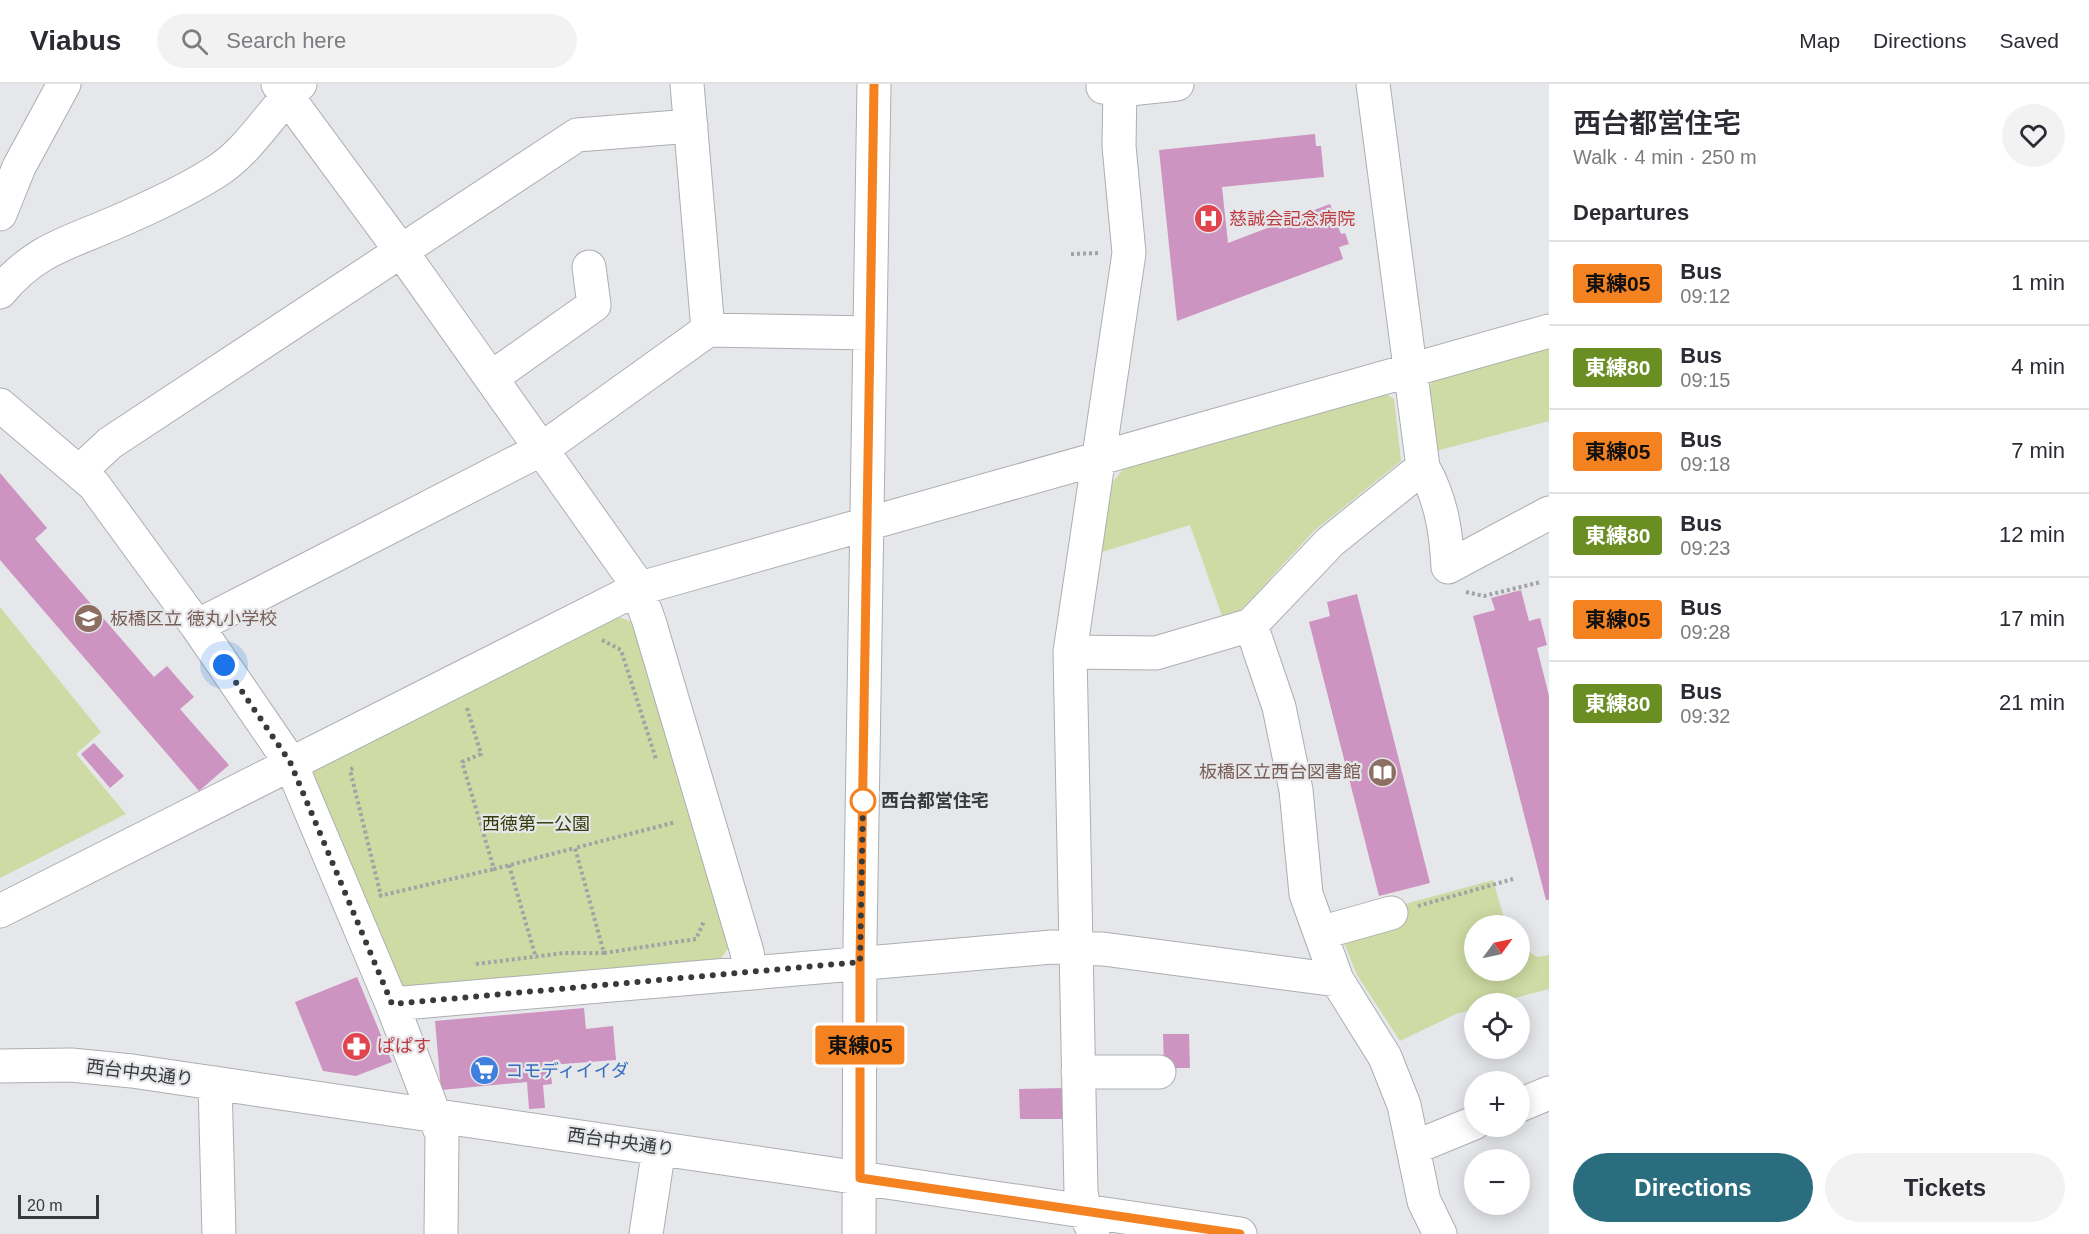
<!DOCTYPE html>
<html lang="en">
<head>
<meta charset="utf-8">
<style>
	:root { --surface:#fff; --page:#f2f2f3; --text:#2b2b33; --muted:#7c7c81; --line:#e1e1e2; --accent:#296d7e }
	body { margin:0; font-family:Helvetica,"Noto Sans JP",sans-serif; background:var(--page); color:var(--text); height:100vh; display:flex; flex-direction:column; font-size:22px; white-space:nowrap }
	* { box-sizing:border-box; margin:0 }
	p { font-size:20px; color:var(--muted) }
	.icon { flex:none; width:33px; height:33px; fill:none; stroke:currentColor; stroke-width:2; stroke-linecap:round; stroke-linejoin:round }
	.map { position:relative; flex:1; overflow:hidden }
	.panel { display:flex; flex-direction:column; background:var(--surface); width:540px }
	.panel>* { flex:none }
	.badge { padding:0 12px; border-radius:4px; font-size:21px; line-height:39px }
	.needle { width:39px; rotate:57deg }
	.fabs { position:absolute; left:1464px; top:831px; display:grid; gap:12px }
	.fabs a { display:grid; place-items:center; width:66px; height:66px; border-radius:50%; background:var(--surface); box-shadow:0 3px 15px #0003; font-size:30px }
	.scale { position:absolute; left:18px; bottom:15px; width:81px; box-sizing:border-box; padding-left:6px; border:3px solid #38393a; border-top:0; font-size:16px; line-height:21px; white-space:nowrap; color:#38393a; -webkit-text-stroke:4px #e5e7ea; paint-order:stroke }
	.you { position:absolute; width:30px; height:30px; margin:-15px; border:4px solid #fff; border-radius:50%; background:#1a73e8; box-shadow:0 0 0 9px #1a73e833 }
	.map>.badge { position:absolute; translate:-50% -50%; box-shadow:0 0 0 3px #fff }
	h2 { padding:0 24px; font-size:22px; line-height:54px }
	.round { display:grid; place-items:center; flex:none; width:63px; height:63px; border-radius:32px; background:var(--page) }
	.overview { display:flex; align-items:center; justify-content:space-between; height:102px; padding:0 24px }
	h1 { font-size:28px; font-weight:600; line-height:45px }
	.primary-button { display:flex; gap:12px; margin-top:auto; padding:12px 24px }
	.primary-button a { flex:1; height:69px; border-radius:36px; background:var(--accent); color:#fff; font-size:24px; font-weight:600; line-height:69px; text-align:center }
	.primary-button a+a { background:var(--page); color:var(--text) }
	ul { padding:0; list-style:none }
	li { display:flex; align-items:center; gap:18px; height:84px; padding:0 24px; border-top:2px solid var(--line) }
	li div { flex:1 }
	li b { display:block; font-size:22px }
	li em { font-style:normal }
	li .badge { min-width:66px; font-weight:700; text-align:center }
	header { display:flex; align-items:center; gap:36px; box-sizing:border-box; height:84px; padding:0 30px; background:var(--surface); border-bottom:2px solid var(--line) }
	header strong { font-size:28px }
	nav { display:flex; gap:33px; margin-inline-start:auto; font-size:21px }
	.search { width:420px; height:54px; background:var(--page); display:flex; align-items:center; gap:15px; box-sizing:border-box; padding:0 21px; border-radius:33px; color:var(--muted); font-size:22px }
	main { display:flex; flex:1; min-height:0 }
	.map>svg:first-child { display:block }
	.green { fill:#cfdba4 }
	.building { fill:#cd94c1 }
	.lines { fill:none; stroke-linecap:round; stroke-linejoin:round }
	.minor-casing { stroke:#acaeb1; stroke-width:35 }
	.path { stroke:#a1a3a5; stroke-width:4; stroke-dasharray:3 3; stroke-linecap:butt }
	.minor { stroke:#fff; stroke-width:33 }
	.line-casing { stroke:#fff; stroke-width:14 }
	.line { stroke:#f58220; stroke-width:9 }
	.walk { stroke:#38393a; stroke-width:6; stroke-dasharray:0 10.8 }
	.stop-dot { fill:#fff; stroke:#f58220; stroke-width:3 }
	.labels { text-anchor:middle; stroke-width:4.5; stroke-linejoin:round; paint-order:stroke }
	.health-label { font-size:18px; fill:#be3a42; stroke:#e5e7ea; text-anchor:start }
	.education-label { font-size:18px; fill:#785e54; stroke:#e5e7ea; text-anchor:start }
	.stop-label { font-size:18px; font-weight:bold; fill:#38393a; stroke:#e5e7ea; text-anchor:start }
	.park-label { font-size:18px; fill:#353d09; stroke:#e5e7ea }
	.shop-label { font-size:18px; fill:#366cbe; stroke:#e5e7ea; text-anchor:start }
	.street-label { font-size:18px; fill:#38393a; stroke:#e5e7ea }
</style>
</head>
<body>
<header>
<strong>Viabus</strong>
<div class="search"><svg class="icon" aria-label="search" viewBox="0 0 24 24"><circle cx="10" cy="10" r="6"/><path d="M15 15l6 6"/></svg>Search here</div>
<nav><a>Map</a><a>Directions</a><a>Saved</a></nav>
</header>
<main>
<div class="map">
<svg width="1549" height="1150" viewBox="0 0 1549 1150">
	<rect width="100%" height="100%" fill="#e5e7ea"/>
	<path class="green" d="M1549,261V337L1436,367L1428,306L1435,291Z
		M1385,309L1394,315L1401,377L1314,447L1241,526L1222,532L1190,441L1102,468L1112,399L1124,384Z
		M0,523L101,648L76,670L126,730L0,794Z
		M619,533L632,538L732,859L719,877L399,907L393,898L311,682L315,677Z
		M1493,796L1506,841L1474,842V886H1520V862L1537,873L1549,871V905L1495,919L1474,920V925L1456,930L1400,957L1357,891L1336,839Z"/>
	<path class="building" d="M1315,50L1316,62H1321L1324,93L1222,103L1228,159L1330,120L1341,150L1345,149L1349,160L1339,163L1343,175L1177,237L1159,66Z
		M0,389L47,444L35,455L154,593L167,582L194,613L180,625L229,681L199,707L0,476Z
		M1521,506L1529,537L1540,534L1547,561L1537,564L1549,612V816H1546L1473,532L1495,526L1491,514Z
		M1357,510L1430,799L1379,812L1309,538L1330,532L1327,518Z
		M94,659L124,692L110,704L81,670Z
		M357,893L392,978L356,992L323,987L295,918Z
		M584,924L586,945L613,942L616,976L550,981L552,1000L543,1001L545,1024L529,1025L527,998L441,1006L435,937Z
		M1163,950H1189L1190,984H1164Z
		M1064,1004V1035H1020L1019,1005Z"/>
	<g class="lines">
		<defs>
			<path id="minor" d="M278,0L401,167L634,496L649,537L747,868L750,888
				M687,0L708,246
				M1373,0L1423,383C1441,415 1446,446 1448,483L1549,429
				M1103,3L1120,6L1177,0
				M0,130L19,83L64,0
				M0,208C34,167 65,160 112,140C147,125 182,109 214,89C250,67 270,28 300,0
				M491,294L594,221L589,183
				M0,321L94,401L197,542L290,678L392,920L442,1051L441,1150
				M79,388L110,359L577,51L691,42
				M1251,541L1279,623L1296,706L1306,810L1337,896L1385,973L1404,1021L1424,1117L1440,1150
				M197,542L542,365L708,246L870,249
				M1070,568L1156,569L1251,541L1330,458L1423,383
				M0,827L637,505L1549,247
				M1320,849L1391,829
				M392,920L1052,863L1103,865L1337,896
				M0,982L71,981L132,987L1240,1150
				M1078,988H1159
				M215,999L219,1150
				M1520,1021L1549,1009
				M1413,1064L1474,1039
				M1093,1146L1085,1128L1081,1108L1070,568L1129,169L1119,62L1120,0
				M646,1150L659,1064
				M859,1150L860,857L874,0"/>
		</defs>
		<use href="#minor" class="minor-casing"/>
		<path class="path" d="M1071,170L1101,169
			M1466,508L1484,512L1541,498
			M602,556L621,566L656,675
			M467,624L481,670L462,678L494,785L575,764
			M353,684L350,686L381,812
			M509,781L536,874
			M379,812L494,785
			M1418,822L1513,795
			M604,869L696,855L704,837
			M476,880L564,869H604L575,764L676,738"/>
		<use href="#minor" class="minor"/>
	</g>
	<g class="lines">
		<defs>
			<path id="line" d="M874,0L860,878V1094L1240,1150"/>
		</defs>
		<use href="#line" class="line-casing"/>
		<use href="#line" class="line"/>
		<path class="walk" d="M224,581L290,678L392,920L860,878L863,717"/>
	</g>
	<defs>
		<symbol id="hospital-disc" viewBox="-11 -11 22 22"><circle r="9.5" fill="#e0444e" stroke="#e5e7ea"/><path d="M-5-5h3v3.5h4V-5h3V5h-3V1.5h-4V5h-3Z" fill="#fff"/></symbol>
		<symbol id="school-disc" viewBox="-11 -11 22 22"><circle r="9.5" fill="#8d6e63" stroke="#e5e7ea"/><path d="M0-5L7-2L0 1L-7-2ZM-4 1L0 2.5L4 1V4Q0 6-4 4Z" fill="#fff"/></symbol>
		<symbol id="library-disc" viewBox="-11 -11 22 22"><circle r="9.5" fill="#8d6e63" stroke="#e5e7ea"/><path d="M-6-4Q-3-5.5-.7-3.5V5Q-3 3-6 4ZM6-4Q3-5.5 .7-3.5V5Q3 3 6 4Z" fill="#fff"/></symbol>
		<symbol id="pharmacy-disc" viewBox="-11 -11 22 22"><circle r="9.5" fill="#e0444e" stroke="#e5e7ea"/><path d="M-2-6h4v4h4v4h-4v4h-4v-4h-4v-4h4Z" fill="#fff"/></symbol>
		<symbol id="supermarket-disc" viewBox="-11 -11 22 22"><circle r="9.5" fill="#3f7fe0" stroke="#e5e7ea"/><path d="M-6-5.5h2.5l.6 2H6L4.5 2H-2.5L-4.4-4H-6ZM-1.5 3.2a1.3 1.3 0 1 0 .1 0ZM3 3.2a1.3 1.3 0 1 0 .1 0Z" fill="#fff"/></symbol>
	</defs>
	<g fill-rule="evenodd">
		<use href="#hospital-disc" x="1192" y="118" width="33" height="33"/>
		<use href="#school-disc" x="72" y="518" width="33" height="33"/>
		<use href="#library-disc" x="1366" y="672" width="33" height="33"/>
		<use href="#pharmacy-disc" x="340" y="946" width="33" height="33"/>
		<use href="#supermarket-disc" x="468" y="970" width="33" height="33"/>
	</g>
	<circle class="stop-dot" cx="863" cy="717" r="12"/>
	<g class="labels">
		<g class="health-label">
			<text x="1229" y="141">慈誠会記念病院</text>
			<text x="377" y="968">ぱぱす</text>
		</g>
		<g class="education-label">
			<text x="110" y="541">板橋区立 徳丸小学校</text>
			<text x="1361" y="694" text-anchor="end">板橋区立西台図書館</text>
		</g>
		<g class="stop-label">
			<text x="881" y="723">西台都営住宅</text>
		</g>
		<g class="park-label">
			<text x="536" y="746">西徳第一公園</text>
		</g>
		<g class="shop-label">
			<text x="505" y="993">コモディイイダ</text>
		</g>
		<g class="street-label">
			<text transform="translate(140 989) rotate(7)" y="6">西台中央通り</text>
			<text transform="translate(621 1058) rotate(8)" y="6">西台中央通り</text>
		</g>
	</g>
</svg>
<div class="fabs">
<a><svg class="needle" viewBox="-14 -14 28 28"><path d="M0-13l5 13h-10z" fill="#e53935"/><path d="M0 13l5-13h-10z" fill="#7c7c81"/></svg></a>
<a><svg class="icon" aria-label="locate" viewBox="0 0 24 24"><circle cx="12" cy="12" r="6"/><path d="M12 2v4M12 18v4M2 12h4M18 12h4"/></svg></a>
<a>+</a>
<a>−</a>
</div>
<div class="scale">20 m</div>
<div class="you" style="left:224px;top:581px"></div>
<b class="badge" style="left:860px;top:961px;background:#f58220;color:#111">東練05</b>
</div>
<section class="panel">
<div class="overview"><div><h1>西台都営住宅</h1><p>Walk · 4 min · 250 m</p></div><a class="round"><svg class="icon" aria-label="heart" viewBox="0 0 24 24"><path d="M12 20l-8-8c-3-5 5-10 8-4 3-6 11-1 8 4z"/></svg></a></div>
<h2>Departures</h2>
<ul>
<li><span class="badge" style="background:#f58220;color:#111">東練05</span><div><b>Bus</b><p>09:12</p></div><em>1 min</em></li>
<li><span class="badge" style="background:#6b8e23;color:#fff">東練80</span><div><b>Bus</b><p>09:15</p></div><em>4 min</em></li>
<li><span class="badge" style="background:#f58220;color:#111">東練05</span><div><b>Bus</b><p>09:18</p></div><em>7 min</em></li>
<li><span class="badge" style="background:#6b8e23;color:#fff">東練80</span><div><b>Bus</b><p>09:23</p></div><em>12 min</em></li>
<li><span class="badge" style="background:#f58220;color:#111">東練05</span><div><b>Bus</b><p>09:28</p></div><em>17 min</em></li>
<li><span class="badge" style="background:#6b8e23;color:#fff">東練80</span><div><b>Bus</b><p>09:32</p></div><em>21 min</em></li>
</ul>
<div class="primary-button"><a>Directions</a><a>Tickets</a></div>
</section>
</main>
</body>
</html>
